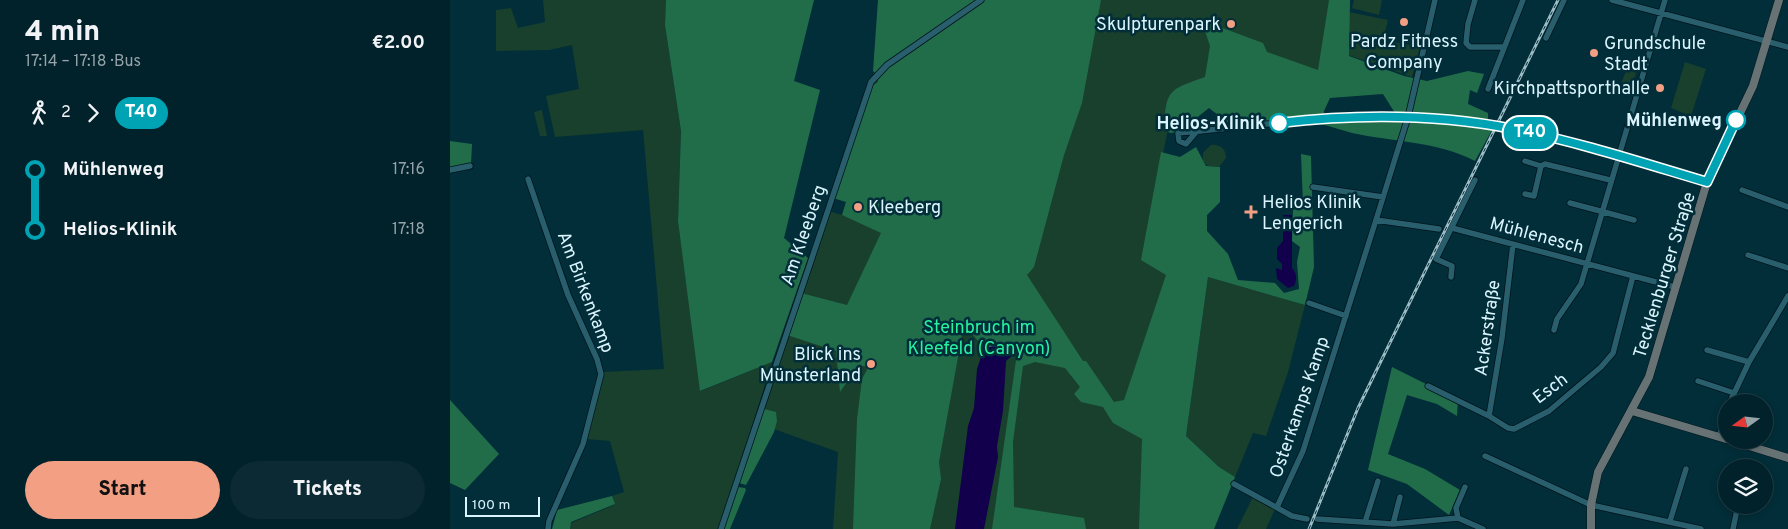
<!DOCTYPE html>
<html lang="en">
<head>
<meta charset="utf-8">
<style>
	:root { --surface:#02222b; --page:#0c2a33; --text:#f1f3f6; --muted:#96a4a9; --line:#233f47; --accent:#f39f83 }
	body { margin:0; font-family:Overpass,sans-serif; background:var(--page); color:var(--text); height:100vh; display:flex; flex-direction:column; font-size:19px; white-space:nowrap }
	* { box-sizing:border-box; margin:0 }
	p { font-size:16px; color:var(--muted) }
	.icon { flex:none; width:28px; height:28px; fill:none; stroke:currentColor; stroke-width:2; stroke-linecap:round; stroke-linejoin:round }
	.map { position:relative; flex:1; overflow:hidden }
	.details { display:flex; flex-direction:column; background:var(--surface); width:450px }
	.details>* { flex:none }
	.badge { padding:0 10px; border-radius:16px; font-size:18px; line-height:32px }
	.needle { width:32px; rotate:255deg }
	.controls { position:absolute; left:1268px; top:394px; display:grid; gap:10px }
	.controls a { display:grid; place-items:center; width:55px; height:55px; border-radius:50%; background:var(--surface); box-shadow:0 2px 8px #0003,0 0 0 1px var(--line); font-size:25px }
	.scale { position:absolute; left:15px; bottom:12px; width:75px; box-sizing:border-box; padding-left:5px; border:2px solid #daf5fe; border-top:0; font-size:14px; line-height:18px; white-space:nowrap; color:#daf5fe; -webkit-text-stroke:4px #022e39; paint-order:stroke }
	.map>.badge { position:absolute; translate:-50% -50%; box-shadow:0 0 0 2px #fff }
	.legs { display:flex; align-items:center; gap:8px; height:55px; padding:0 25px; font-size:16px }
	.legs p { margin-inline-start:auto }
	.summary { display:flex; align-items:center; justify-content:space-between; height:85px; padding:0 25px }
	h1 { font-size:28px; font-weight:800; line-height:38px }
	.button { display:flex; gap:10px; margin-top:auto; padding:10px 25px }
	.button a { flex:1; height:58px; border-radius:30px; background:var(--accent); color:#111; font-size:20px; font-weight:800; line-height:58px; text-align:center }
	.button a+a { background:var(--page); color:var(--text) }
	ul { padding:0 25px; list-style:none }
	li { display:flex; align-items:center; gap:18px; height:60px; font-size:19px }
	li i { display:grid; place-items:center; width:8px; height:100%; margin:0 6px; background:currentColor }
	li i::after { content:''; width:12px; height:12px; margin:-6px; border:4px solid; border-radius:50%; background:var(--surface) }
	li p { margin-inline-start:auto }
	li:first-child i { background:linear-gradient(#0000 50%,currentColor 0) }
	li:last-child i { background:linear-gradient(currentColor 50%,#0000 0) }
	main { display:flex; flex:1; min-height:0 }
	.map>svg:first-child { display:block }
	.green { fill:#18402c }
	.forest { fill:#216d4a }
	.water { fill:#12004d }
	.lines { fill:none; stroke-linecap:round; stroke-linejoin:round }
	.street-casing { stroke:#00141c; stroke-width:7 }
	.secondary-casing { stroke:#00141c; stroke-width:9 }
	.street { stroke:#295e6d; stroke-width:5.5 }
	.secondary { stroke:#667274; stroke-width:8 }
	.rail-casing { stroke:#9dbdc6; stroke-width:3 }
	.rail { stroke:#022e39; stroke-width:1; stroke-dasharray:4; stroke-linecap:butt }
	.line-1-casing { stroke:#fff; stroke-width:11 }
	.line-1 { stroke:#00a3b4; stroke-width:8 }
	.poi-dot { fill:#f39f83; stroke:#022e39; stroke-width:2 }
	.stop-1-dot { fill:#fff; stroke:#00a3b4; stroke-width:2.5 }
	.labels { text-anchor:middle; stroke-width:5; stroke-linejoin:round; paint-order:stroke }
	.poi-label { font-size:18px; fill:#daf5fe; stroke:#022e39; text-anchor:end }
	.stop-label { font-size:18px; font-weight:bold; fill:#daf5fe; stroke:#022e39; text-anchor:end }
	.street-label { font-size:18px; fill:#daf5fe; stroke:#022e39 }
	.park-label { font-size:18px; fill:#28f1a0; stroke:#022e39 }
</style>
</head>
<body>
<main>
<section class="details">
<div class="summary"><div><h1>4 min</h1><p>17:14 – 17:18 · Bus</p></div><b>€2.00</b></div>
<div class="legs"><svg class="icon" aria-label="walk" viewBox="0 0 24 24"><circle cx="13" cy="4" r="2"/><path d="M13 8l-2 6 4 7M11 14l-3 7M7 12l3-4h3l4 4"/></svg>2<svg class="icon" aria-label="forward" viewBox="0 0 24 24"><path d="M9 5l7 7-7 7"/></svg><b class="badge" style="background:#00a3b4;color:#fff">T40</b></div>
<ul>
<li><i style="color:#00a3b4"></i><b>Mühlenweg</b><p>17:16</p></li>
<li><i style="color:#00a3b4"></i><b>Helios-Klinik</b><p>17:18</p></li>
</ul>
<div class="button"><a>Start</a><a>Tickets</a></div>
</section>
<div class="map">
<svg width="1338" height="529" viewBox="0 0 1338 529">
	<rect width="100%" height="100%" fill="#022e39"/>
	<path class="green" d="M93,0H216L215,25L231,131L228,221L251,391L322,362L270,529H120L121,523L164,505L162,496L174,492L160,441L137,439L154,372L214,369L193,130L105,137L96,96L129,89L122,45L99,50L46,51V10L61,8L68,28L95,22Z
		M535,0H881L870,72L759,104L720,119L692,259L757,276L734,444L756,529H383L388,452L310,424L379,211L392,215L396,202L422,83Z
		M904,0H932L929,15L902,8Z
		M899,12L938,20L933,40L970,47L962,77L898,55Z
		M1235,62L1256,69L1241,116L1221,108Z
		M1178,66L1186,73L1182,88L1171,84Z
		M92,110L97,136H90L84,112Z
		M761,145C770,144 776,149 776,158L769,167L758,166L753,161V153Z
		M758,277L855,305L838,372L816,436L803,433L785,477L769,467L736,436Z
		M803,497L825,509L816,529H787Z"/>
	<path class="forest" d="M216,0H364L344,81L370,90L334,238L358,258L322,362L250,391L228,221L231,131L215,25Z
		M428,0H651L632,103L614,155L584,267L577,275L633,361H636L664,402L674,400L716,275L691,260L711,152L730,157L746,147L756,166L770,167V202L757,215V231L778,254L788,280L825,283L834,293L849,289L847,262L850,247L842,241L843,209L853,204L851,154L861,156L864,267L855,305L758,277L736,436L769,467L785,477L764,529H689L692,439L663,423L653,407L631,402L624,394L630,387L615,368L585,362L573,366L563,442L564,507L634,518L636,529H542L567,353L549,346L534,348L514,324L489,462L491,479L480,529H403L407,419L412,379L419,366H408L390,392L386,351L337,335L351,293L397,305L431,233L392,215L396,202L383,198L422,86L428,82V76L423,71Z
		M879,0H900L899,56L954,76L977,81L1018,71L1034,74L1027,93L1020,90L1018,104L1038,113V120L964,112L945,113L933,94L880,98L874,111V116L794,124L781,125L759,108L745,119L752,129L720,133L714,129C716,89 719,90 755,77L760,46L755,31L759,23L813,43L817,52L868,70Z
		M960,119L1042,130L1025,161C987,141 943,142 902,133C891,130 879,126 868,123Z
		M0,141L22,144L21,164L0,167Z
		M942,367L1008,400L1007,416L987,404L957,395L938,454L975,469L1010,490L999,515L957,484L918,470Z
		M0,400L49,454L15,490L0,483Z
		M314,409L326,412L327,421L324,432L296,485L289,483Z
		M288,487L295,488L296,490L280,529H274Z
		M162,496L165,504L121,522L120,529H102L107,510Z"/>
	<path class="water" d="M833,215H842V268C847,273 847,280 844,286L838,288L827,279L826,268L832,270V264L827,259V248L833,241Z
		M549,346L564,354L556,361L553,411L547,446L548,457L534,529H505L518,426L524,408L527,369L534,348Z"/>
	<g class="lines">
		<defs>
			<path id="street" d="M1025,0L1018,24L1016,43L1020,47H1054
				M1162,0L1338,47
				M1096,38L1114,0
				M1038,89L1073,0
				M747,131L736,144L729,141L728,133C804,126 881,115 958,117C1061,120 1160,153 1257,182
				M1075,161L1091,166L1095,164L1160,180
				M0,170L20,166
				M78,179L118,295L147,359L151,374L133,444L99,521L98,529
				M863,187L933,197
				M1292,190L1338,207
				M1075,194L1084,196L1091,166
				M1120,203L1184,220
				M926,220L989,229
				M1002,228L1225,287
				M1298,255L1338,268
				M1001,277L1002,266L986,259L1025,180
				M859,303L896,316
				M1104,330L1107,319L1131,284L1215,0
				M1257,350L1299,362
				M1248,381L1284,393
				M978,386L1039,416L1058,428L1064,429L1099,411L1151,367L1163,353L1183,276
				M1282,397L1305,402
				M1280,402L1299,362L1338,296
				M1039,416L1052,338L1063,244
				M1269,436L1276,414
				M1035,456L1141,505L1251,529
				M784,484L842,516L857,519
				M827,507L853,451L926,220L958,117L985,0
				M1008,518L1006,508L1015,487
				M867,519L943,524L1008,518L1033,529
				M1220,521L1236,469
				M915,522L928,481
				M943,524L950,497
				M271,529L421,82L437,65L531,0
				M1283,529L1288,505"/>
			<path id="secondary" d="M1182,411L1276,439
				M1280,440L1338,458
				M1141,529V505L1148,472L1199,377L1257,182L1303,86L1329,0"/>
		</defs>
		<use href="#street" class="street-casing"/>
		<use href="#secondary" class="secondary-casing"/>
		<use href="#street" class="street"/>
		<use href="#secondary" class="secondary"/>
		<defs>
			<path id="rail" d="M859,529L908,408L1108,0"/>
		</defs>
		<use href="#rail" class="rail-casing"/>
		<use href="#rail" class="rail"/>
	</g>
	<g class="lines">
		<defs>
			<path id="line-1" d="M829,123C907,114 987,114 1063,129C1129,142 1193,163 1257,182L1286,120"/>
		</defs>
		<use href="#line-1" class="line-1-casing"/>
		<use href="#line-1" class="line-1"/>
	</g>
	<g class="poi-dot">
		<circle cx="954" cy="22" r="5"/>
		<circle cx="781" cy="24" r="5"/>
		<circle cx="1144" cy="53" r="5"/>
		<circle cx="1210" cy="88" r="5"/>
		<circle cx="408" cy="207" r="5"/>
		<path d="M798.5 204.5h5v5h5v5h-5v5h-5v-5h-5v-5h5z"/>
		<circle cx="421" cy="364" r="5"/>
	</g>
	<g class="stop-1-dot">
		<circle cx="1286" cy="120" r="9"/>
		<circle cx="829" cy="123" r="9"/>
	</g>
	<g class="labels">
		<g class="poi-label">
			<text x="771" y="30">Skulpturenpark</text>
			<text x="954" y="47" text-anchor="middle">Pardz Fitness<tspan x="954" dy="21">Company</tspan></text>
			<text x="1154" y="49" text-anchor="start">Grundschule<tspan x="1154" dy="21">Stadt</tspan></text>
			<text x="1200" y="94">Kirchpattsporthalle</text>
			<text x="812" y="208" text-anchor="start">Helios Klinik<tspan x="812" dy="21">Lengerich</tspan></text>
			<text x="418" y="213" text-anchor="start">Kleeberg</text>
			<text x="411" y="360">Blick ins<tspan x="411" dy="21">Münsterland</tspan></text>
		</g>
		<g class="stop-label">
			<text x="1272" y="126">Mühlenweg</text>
			<text x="815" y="129">Helios-Klinik</text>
		</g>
		<g class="street-label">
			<text transform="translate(353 235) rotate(-71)" y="6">Am Kleeberg</text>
			<text transform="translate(1087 235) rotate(15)" y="6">Mühlenesch</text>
			<text transform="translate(1214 275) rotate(-73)" y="6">Tecklenburger Straße</text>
			<text transform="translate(136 292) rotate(69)" y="6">Am Birkenkamp</text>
			<text transform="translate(1037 328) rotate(-82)" y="6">Ackerstraße</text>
			<text transform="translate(1100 388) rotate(-37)" y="6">Esch</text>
			<text transform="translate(849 407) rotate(-71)" y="6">Osterkamps Kamp</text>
		</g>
		<g class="park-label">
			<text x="529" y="333">Steinbruch im<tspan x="529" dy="21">Kleefeld (Canyon)</tspan></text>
		</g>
	</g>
</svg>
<div class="controls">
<a><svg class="needle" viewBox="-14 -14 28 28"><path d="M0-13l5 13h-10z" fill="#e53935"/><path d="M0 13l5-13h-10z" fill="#96a4a9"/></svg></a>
<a><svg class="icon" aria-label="layers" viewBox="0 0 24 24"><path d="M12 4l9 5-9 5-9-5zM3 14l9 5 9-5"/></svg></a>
</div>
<div class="scale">100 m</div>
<b class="badge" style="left:1080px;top:133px;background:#00a3b4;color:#fff">T40</b>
</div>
</main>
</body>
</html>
